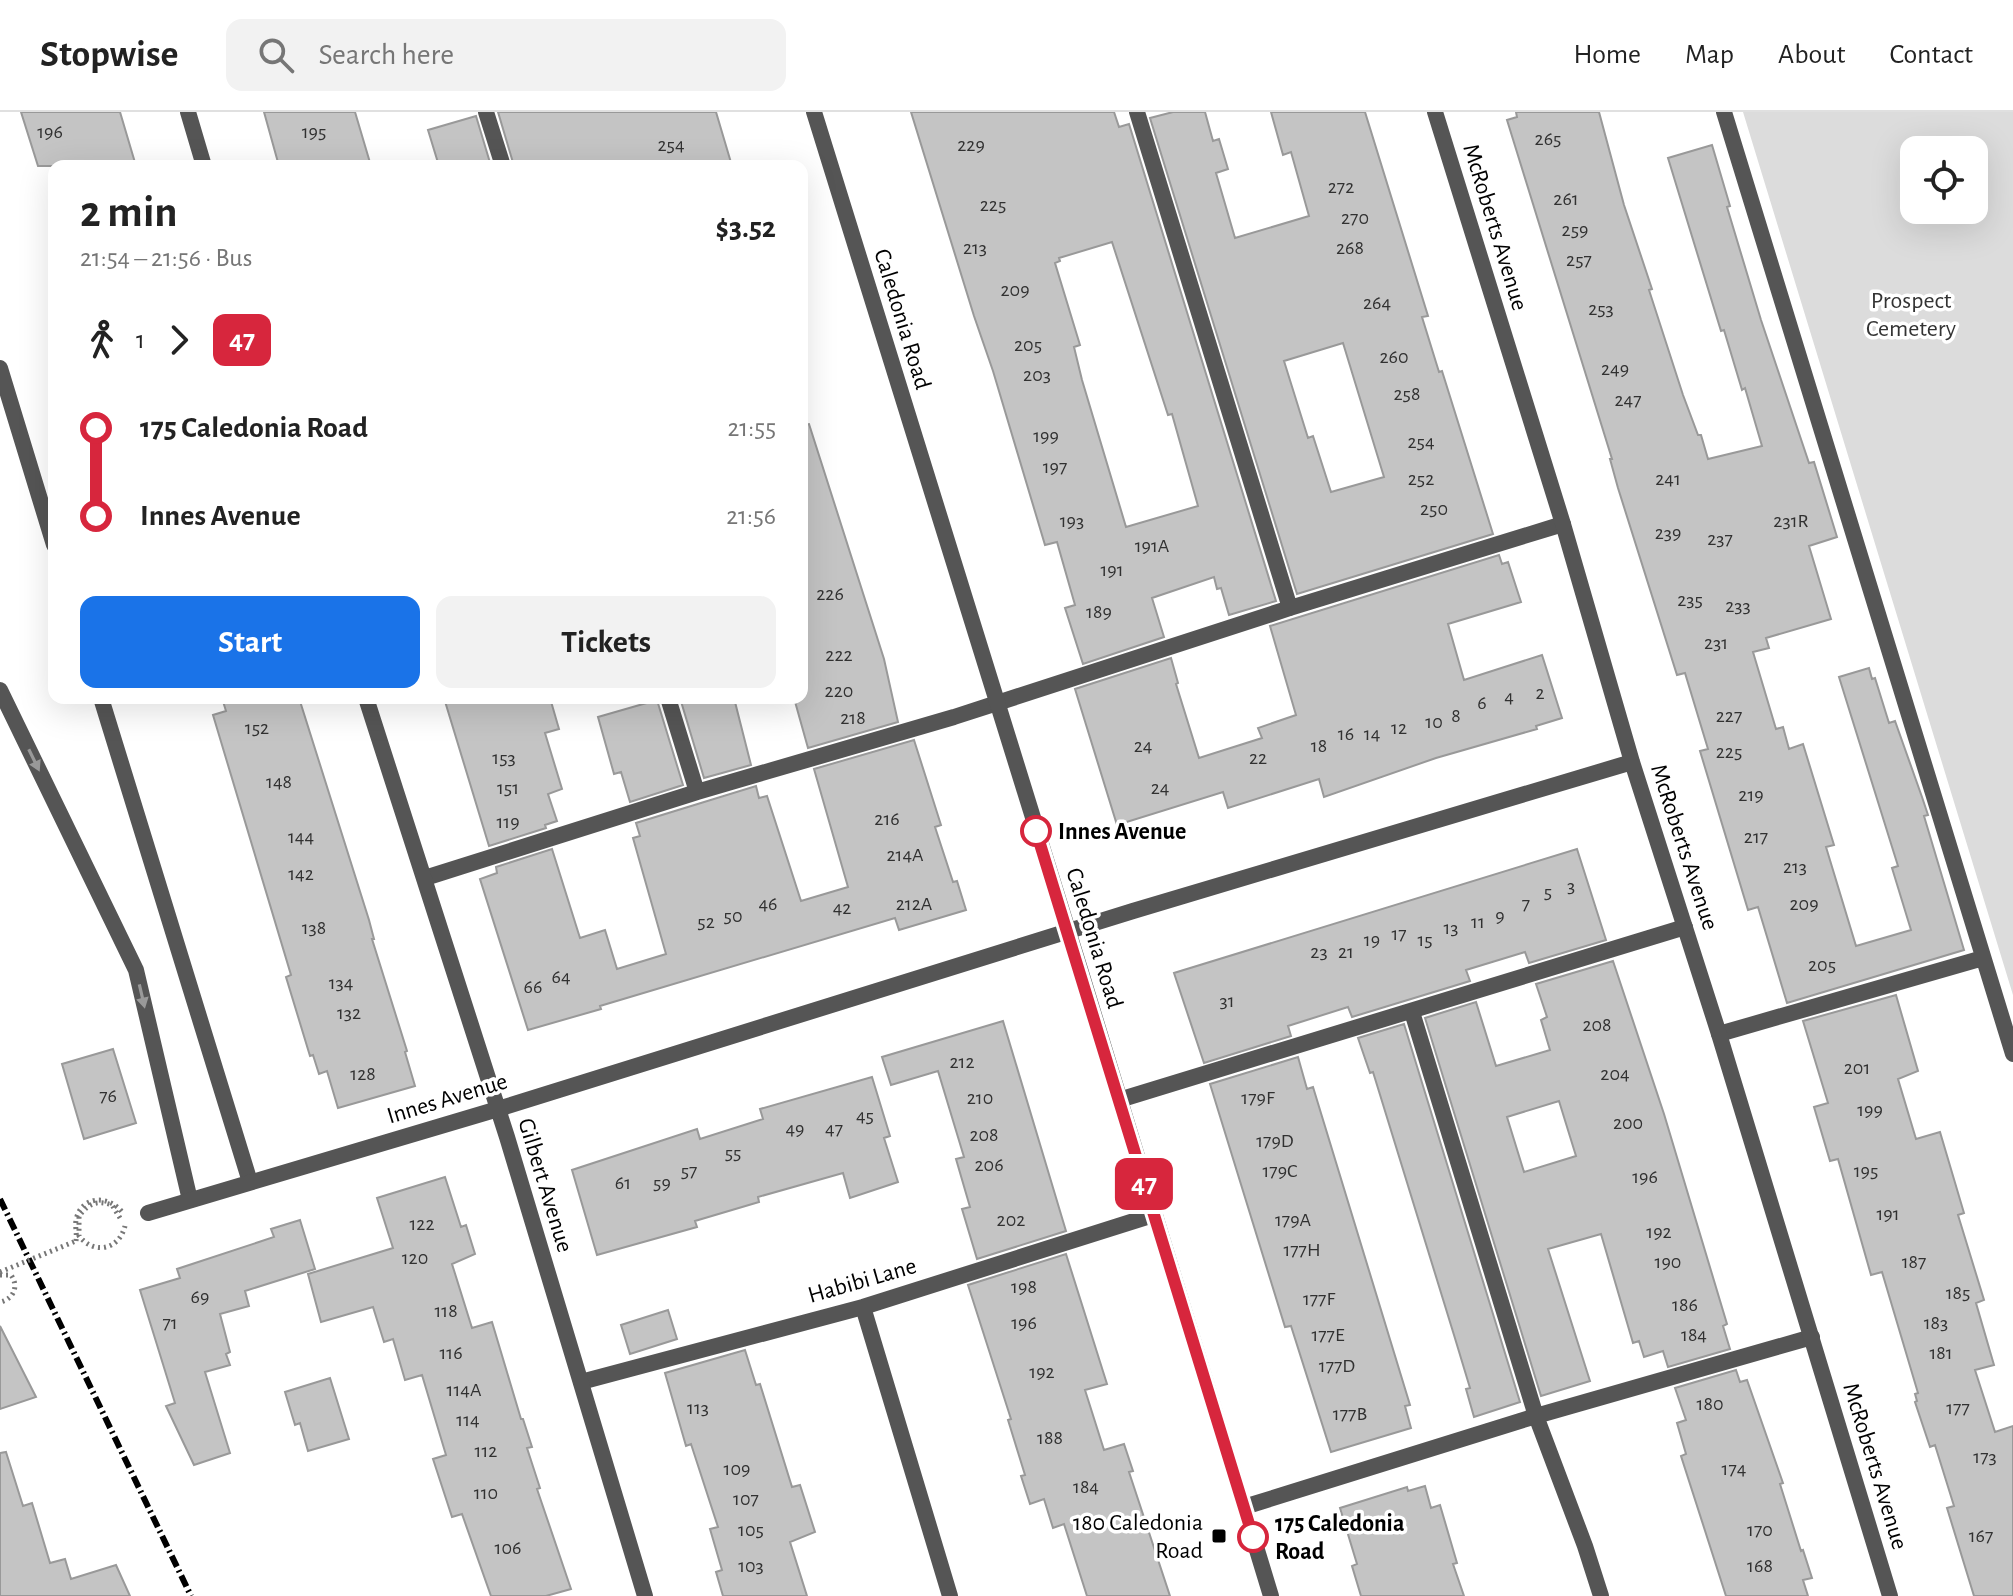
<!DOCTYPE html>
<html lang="en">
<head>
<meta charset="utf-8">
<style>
	:root { --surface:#fff; --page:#f2f2f2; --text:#222; --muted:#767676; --line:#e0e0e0; --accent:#1a73e8 }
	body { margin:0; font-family:"Alegreya Sans",sans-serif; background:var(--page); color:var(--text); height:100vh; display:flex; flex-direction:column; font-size:30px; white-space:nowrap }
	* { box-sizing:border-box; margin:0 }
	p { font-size:26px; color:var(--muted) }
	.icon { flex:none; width:44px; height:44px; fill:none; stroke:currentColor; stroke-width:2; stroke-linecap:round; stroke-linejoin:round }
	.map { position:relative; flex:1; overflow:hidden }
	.drawer { position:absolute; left:48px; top:48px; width:760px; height:544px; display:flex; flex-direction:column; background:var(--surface); border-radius:16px; box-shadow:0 8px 32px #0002 }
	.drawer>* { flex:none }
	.badge { padding:0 16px; border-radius:12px; font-size:28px; line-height:52px }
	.buttons { position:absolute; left:1900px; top:24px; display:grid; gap:16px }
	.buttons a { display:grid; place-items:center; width:88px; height:88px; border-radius:16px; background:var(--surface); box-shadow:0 8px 32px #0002; font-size:40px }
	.map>.badge { position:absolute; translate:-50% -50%; box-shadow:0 0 0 4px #fff }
	.legs { display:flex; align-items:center; gap:12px; height:88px; padding:0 32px; font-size:26px }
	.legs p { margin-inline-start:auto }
	.overview { display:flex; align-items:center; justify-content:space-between; height:136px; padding:0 32px }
	h1 { font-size:44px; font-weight:700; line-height:60px }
	.cta { display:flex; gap:16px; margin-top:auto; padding:16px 32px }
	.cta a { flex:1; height:92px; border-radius:16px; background:var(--accent); color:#fff; font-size:32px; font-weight:700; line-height:92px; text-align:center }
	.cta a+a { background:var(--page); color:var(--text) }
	ul { padding:0 32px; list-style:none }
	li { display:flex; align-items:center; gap:28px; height:88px; font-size:30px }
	li i { display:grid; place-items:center; width:12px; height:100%; margin:0 10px; background:currentColor }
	li i::after { content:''; width:20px; height:20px; margin:-10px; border:6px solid; border-radius:50%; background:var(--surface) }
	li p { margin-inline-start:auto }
	li:first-child i { background:linear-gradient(#0000 50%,currentColor 0) }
	li:last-child i { background:linear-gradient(currentColor 50%,#0000 0) }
	header { display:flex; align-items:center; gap:48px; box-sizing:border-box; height:112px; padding:0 40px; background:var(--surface); border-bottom:2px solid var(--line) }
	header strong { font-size:38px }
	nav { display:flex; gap:44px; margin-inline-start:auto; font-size:28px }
	.search { width:560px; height:72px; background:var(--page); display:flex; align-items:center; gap:20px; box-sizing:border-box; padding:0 28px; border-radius:16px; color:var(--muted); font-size:30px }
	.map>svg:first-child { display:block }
	.green { fill:#dcdcdc; fill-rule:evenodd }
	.building { fill:#c4c4c4; stroke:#999; stroke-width:2; fill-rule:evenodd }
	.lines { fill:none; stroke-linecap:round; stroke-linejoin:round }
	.path { stroke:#777; stroke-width:5; stroke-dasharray:2 4; stroke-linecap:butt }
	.service { stroke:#555; stroke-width:16 }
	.minor { stroke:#555; stroke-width:16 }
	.tertiary { stroke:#555; stroke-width:16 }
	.rail { stroke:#000; stroke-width:6; stroke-dasharray:12 4 2 4; stroke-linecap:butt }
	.path-bridge { stroke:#777; stroke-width:5; stroke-dasharray:2 4; stroke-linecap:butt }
	.oneway { fill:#999 }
	.line-1-casing { stroke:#fff; stroke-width:18 }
	.line-1 { stroke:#d7263d; stroke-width:12 }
	.stop-1-dot { fill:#fff; stroke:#d7263d; stroke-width:4 }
	.poi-dot { fill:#000; stroke:#fff; stroke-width:3 }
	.labels { text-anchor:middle; stroke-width:7; stroke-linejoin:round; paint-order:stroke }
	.number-label { font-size:20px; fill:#313131 }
	.street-label { font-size:24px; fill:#000; stroke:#fff }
	.park-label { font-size:24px; fill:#333; stroke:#fff }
	.stop-label { font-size:24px; font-weight:bold; fill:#000; stroke:#fff; text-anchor:start }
	.poi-label { font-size:24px; fill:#000; stroke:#fff; text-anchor:end }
</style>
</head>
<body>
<header>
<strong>Stopwise</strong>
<div class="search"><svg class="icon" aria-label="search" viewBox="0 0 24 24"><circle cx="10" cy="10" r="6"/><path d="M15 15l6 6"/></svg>Search here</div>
<nav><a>Home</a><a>Map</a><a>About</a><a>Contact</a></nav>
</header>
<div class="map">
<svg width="2013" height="1484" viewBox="0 0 2013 1484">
	<rect width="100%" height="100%" fill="#fff"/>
	<path class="green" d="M1743,0H2013V883ZM1914,38H1974V98H1914Z"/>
	<path class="building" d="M21,0H120L136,54H38Z
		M264,0H355L371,54H279Z
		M498,0H716L732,54H514Z
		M911,0H1114L1119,15L1129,12L1276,489L1229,503L1221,476L1217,477L1214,465L1152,486L1164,525L1083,552L1065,496L1075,493L1057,430L1045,433L993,259L974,204ZM1112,130L1168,303L1172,302L1198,394L1126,415L1082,268L1074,235L1080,233L1055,151L1060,149L1059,146Z
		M1173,0H1205L1213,29L1219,27L1228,57L1216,61L1235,126L1309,104L1291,40L1283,43L1271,0H1365L1428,204L1422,205L1439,260L1442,259L1493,422L1297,482L1150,6ZM1343,231L1384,365L1331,380L1313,324L1308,326L1284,249Z
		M1516,0H1599L1624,93L1652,177L1649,178L1683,283L1698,323H1701L1708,347L1762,334L1745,276L1742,278L1724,218L1721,219L1668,46L1712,33L1730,94L1727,95L1761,208L1809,351L1814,350L1837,425L1809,434L1831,507L1766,526L1769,536L1753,540L1776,617L1783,615L1789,637L1803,632L1834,733L1826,735L1856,834L1911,818L1892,756L1898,754L1839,565L1869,556L1872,567L1875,566L1889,611L1895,609L1922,685L1928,703L1924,704L1964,838L1787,891L1758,795L1748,798L1700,639L1708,637L1685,561L1677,563L1618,376L1610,347H1612L1507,8L1517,5Z
		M476,4L491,54H439L428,18Z
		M809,312L884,547L898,610L808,636L794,586H802V313Z
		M1499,443L1502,452L1508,450L1521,490L1448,512L1464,568L1542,543L1562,606L1536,614L1537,617L1436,646L1324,685L1319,667L1228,696L1223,680L1117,713L1075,577L1171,546L1178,571L1176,572L1199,646L1262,626L1258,616L1296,603L1270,514Z
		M222,586H299L369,808L374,827H372L407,939L405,940L415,974L338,996L327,959L319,962L313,943L310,944L286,865L291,863L213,603L226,599Z
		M444,586H550L559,617L545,621L562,677L548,682L557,709L545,713L546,716L489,734Z
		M680,586H734L751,653L704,666Z
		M657,588L683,673L630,690L621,660L614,662L598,605Z
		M914,628L941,713L935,715L953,770L957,769L966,798L899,818L895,806L600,894L601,897L528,918L480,767L497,761L496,755L552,737L580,826L605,818L617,857L666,842L633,726L640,724L636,711L756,674L759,686L767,684L801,789L848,775L814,657Z
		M1577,737L1606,828L1529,851L1525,840L1466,858L1470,869L1352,905L1348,895L1288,914L1291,924L1204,951L1174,861Z
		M1613,849L1664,1002L1727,1212L1723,1214L1730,1237L1668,1255L1663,1239L1644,1245L1639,1229L1633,1231L1601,1122L1548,1137L1590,1269L1541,1284L1425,906L1476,890L1496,954L1550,938L1541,908L1547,905L1536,872ZM1559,989L1576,1044L1524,1060L1507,1005Z
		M1896,883L1918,959L1898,967L1916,1027L1940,1020L1964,1101L1958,1103L1984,1188L1976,1191L1994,1253L1975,1258L1995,1320L2013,1314V1484H1974L1947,1396L1954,1394L1935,1333L1930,1335L1915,1290L1917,1289L1915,1282L1918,1281L1882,1160L1871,1163L1838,1047L1830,1049L1814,995L1828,991L1803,909Z
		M1003,909L1066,1119L977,1147L962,1097L970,1095L956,1047L964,1045L938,959L891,973L882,945Z
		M1404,912L1520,1290L1474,1305L1466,1277L1470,1276L1454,1223L1373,960L1370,961L1358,926Z
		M113,937L136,1011L84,1027L62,952Z
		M1298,945L1307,977L1313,975L1410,1293L1405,1294L1411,1316L1331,1340L1291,1214L1285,1215L1210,972Z
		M872,965L890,1024L884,1026L898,1070L850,1086L843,1061L758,1085L759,1090L695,1109L697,1115L597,1143L572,1058L697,1017L700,1027L763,1007L760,997Z
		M445,1065L461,1115L466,1113L475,1142L452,1152L472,1216L492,1210L521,1307H523L532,1335L527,1336L540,1376L537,1377L571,1477L546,1484H491L462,1402L452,1405L433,1347L446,1343L422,1263L405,1268L393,1227L384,1230L373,1195L321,1210L308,1162L393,1136L377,1086Z
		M300,1108L315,1157L245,1179L249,1194L220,1202L230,1240L226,1242L230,1253L205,1260L230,1341L194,1353L166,1294L175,1291L140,1178L180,1166L177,1157L274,1125L271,1117Z
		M1066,1142L1107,1272L1085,1278L1104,1338L1124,1332L1133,1359L1129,1360L1170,1484H1087L1064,1412L1053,1416L1044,1387L1030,1392L1021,1364L1025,1363L1008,1308L1011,1307L968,1173Z
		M668,1198L677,1227L630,1242L621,1213Z
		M0,1214L36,1285L0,1297Z
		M745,1238L756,1273L760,1272L792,1375L800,1373L815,1420L790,1430L807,1484H723L716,1460L722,1458L710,1417L718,1415L691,1332L686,1334L665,1261Z
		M1736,1258L1740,1270L1747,1268L1783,1371L1780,1372L1801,1439L1803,1438L1812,1466L1803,1468L1808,1484H1726L1681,1344L1686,1342L1677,1311L1686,1308L1675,1276Z
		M330,1266L349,1327L308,1339L300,1311L295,1313L285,1280Z
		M6,1340L23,1394L32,1391L50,1451L65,1447L71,1467L116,1453L130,1484H0V1341Z
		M1425,1374L1431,1396L1440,1393L1457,1451L1453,1452L1464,1484H1361L1352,1454L1357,1452L1340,1396L1407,1375L1408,1379Z"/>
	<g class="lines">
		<path class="path" d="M120,1106L112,1093C97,1088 89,1091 79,1104V1124C94,1143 119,1138 125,1114
			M76,1129C77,1122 75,1115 76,1108C81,1083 109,1083 122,1100
			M0,1163H11C19,1174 14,1187 0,1190"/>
		<path class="service" d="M486,0L503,54
			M1137,0L1290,496
			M1724,0L2013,942
			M0,256L54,433
			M0,578L136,858L190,1088
			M101,586L250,1070
			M668,586L697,680
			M425,766L697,680L954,605L1290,496L1563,412
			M1412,900L1536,1304L1585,1434L1601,1484
			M1719,922L1983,846
			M1119,988L1685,815
			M863,1195L950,1484
			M581,1270L863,1195L1153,1103
			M1244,1395L1536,1304L1812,1225"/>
		<path class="minor" d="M188,0L204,54
			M1435,0L1563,412L1632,650L1719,922L1890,1484
			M366,586L507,1025L645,1484
			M148,1101L498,997L1133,799L1632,650"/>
		<path class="tertiary" d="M814,0L1080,857L1271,1484"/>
		<path class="rail" d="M0,1087L191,1484"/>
		<path class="path-bridge" d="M0,1160L76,1129"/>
	</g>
	<defs><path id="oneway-solid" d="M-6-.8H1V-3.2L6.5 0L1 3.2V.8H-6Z" transform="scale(2)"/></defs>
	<g class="oneway">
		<use href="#oneway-solid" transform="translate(34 648) rotate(64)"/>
		<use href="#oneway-solid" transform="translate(142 884) rotate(77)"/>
	</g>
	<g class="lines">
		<defs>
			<path id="line-1" d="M1036,719L1253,1425"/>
		</defs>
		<use href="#line-1" class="line-1-casing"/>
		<use href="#line-1" class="line-1"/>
	</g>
	<g class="stop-1-dot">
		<circle cx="1036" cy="719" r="14"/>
		<circle cx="1253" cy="1425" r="14"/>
	</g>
	<rect class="poi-dot" x="1211" y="1416" width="16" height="16" rx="4"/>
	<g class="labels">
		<g class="number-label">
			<text x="50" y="26">196</text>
			<text x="314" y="26">195</text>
			<text x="1548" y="33">265</text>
			<text x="671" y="39">254</text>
			<text x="971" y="39">229</text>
			<text x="1341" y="81">272</text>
			<text x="1566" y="93">261</text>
			<text x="993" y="99">225</text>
			<text x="1355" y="112">270</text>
			<text x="1575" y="124">259</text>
			<text x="975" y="142">213</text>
			<text x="1350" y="142">268</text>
			<text x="1579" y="154">257</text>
			<text x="1015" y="184">209</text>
			<text x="1377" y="197">264</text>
			<text x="1601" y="203">253</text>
			<text x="1028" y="239">205</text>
			<text x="1394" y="251">260</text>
			<text x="1615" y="263">249</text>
			<text x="1037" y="269">203</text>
			<text x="1407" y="288">258</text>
			<text x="1628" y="294">247</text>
			<text x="1046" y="330">199</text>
			<text x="1421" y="336">254</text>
			<text x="1055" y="361">197</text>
			<text x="1421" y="373">252</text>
			<text x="1668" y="373">241</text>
			<text x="1434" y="403">250</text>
			<text x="1072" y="415">193</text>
			<text x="1791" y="415">231R</text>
			<text x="1668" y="427">239</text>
			<text x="1720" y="433">237</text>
			<text x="1152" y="440">191A</text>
			<text x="1112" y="464">191</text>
			<text x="830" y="488">226</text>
			<text x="1690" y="494">235</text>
			<text x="1738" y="500">233</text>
			<text x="1099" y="506">189</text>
			<text x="1716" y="537">231</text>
			<text x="839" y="549">222</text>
			<text x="839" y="585">220</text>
			<text x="1540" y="587">2</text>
			<text x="1509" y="591">4</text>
			<text x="1482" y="597">6</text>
			<text x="1456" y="610">8</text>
			<text x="1729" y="610">227</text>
			<text x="853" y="612">218</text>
			<text x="1434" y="616">10</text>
			<text x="257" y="622">152</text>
			<text x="1399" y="622">12</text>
			<text x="1346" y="628">16</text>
			<text x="1372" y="628">14</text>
			<text x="1143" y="640">24</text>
			<text x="1319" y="640">18</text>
			<text x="1729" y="646">225</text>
			<text x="504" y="652">153</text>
			<text x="1258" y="652">22</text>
			<text x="279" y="676">148</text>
			<text x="508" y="682">151</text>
			<text x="1160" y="682">24</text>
			<text x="1751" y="689">219</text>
			<text x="887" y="713">216</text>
			<text x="508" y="716">119</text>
			<text x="301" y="731">144</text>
			<text x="1756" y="731">217</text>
			<text x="905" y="749">214A</text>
			<text x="1795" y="761">213</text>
			<text x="301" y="768">142</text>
			<text x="1571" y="780">3</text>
			<text x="1548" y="786">5</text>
			<text x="768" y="798">46</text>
			<text x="914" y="798">212A</text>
			<text x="1526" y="798">7</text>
			<text x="1804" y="798">209</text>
			<text x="842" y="802">42</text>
			<text x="733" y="810">50</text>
			<text x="1500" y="810">9</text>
			<text x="706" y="816">52</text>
			<text x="1478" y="816">11</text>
			<text x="314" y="822">138</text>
			<text x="1451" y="822">13</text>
			<text x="1399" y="828">17</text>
			<text x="1372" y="834">19</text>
			<text x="1425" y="834">15</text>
			<text x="1319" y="846">23</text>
			<text x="1346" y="846">21</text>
			<text x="1822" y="859">205</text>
			<text x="561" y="871">64</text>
			<text x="341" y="877">134</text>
			<text x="533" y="881">66</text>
			<text x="1227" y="895">31</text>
			<text x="349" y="907">132</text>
			<text x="1597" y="919">208</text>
			<text x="962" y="956">212</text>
			<text x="1857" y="962">201</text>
			<text x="363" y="968">128</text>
			<text x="1615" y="968">204</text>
			<text x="108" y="990">76</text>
			<text x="980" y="992">210</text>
			<text x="1258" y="992">179F</text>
			<text x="1870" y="1004">199</text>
			<text x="865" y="1010">45</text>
			<text x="1628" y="1017">200</text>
			<text x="795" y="1023">49</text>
			<text x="834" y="1023">47</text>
			<text x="984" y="1029">208</text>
			<text x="1275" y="1035">179D</text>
			<text x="733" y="1047">55</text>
			<text x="989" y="1059">206</text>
			<text x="689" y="1065">57</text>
			<text x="1280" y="1065">179C</text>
			<text x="1866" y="1065">195</text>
			<text x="1645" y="1071">196</text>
			<text x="623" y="1077">61</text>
			<text x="662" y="1077">59</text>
			<text x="1888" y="1108">191</text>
			<text x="1011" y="1114">202</text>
			<text x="1293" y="1114">179A</text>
			<text x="422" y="1118">122</text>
			<text x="1659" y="1126">192</text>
			<text x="1302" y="1144">177H</text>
			<text x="415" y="1152">120</text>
			<text x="1668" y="1156">190</text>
			<text x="1914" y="1156">187</text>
			<text x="1024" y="1181">198</text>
			<text x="1958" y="1187">185</text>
			<text x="200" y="1191">69</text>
			<text x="1319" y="1193">177F</text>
			<text x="1685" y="1199">186</text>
			<text x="446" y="1205">118</text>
			<text x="170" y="1217">71</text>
			<text x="1024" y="1217">196</text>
			<text x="1936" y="1217">183</text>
			<text x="1328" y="1229">177E</text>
			<text x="1694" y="1229">184</text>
			<text x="451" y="1247">116</text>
			<text x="1941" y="1247">181</text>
			<text x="1337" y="1260">177D</text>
			<text x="1042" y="1266">192</text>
			<text x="464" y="1284">114A</text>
			<text x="1710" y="1298">180</text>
			<text x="698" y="1302">113</text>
			<text x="1958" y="1302">177</text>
			<text x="1350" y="1308">177B</text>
			<text x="468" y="1314">114</text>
			<text x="1050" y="1332">188</text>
			<text x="486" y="1345">112</text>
			<text x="1985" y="1351">173</text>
			<text x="737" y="1363">109</text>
			<text x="1734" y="1363">174</text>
			<text x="1086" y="1381">184</text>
			<text x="486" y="1387">110</text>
			<text x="746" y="1393">107</text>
			<text x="751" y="1424">105</text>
			<text x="1760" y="1424">170</text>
			<text x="1981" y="1430">167</text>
			<text x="508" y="1442">106</text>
			<text x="751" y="1460">103</text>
			<text x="1760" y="1460">168</text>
		</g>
		<g class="street-label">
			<text transform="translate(1496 115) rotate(73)" y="8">McRoberts Avenue</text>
			<text transform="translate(903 207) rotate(73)" y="8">Caledonia Road</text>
			<text transform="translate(1685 735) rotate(72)" y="8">McRoberts Avenue</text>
			<text transform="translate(1095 826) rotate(73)" y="8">Caledonia Road</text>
			<text transform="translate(447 986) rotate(-17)" y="8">Innes Avenue</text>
			<text transform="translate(546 1073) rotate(73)" y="8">Gilbert Avenue</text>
			<text transform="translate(862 1168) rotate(-16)" y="8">Habibi Lane</text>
			<text transform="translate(1876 1354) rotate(73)" y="8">McRoberts Avenue</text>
		</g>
		<g class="park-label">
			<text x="1911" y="196">Prospect<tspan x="1911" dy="28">Cemetery</tspan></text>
		</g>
		<g class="stop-label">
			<text x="1058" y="727">Innes Avenue</text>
			<text x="1275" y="1419">175 Caledonia<tspan x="1275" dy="28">Road</tspan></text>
		</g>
		<g class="poi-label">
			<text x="1203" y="1418">180 Caledonia<tspan x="1203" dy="28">Road</tspan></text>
		</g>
	</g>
</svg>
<div class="buttons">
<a><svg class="icon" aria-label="locate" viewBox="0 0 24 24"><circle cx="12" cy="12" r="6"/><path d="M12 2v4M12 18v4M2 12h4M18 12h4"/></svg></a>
</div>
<b class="badge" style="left:1144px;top:1072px;background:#d7263d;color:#fff">47</b>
<section class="drawer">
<div class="overview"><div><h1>2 min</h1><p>21:54 – 21:56 · Bus</p></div><b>$3.52</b></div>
<div class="legs"><svg class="icon" aria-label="walk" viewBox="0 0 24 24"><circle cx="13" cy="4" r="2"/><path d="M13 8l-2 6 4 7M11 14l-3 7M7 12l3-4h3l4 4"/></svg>1<svg class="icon" aria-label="forward" viewBox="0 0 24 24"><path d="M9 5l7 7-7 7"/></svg><b class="badge" style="background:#d7263d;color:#fff">47</b></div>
<ul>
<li><i style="color:#d7263d"></i><b>175 Caledonia Road</b><p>21:55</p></li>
<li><i style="color:#d7263d"></i><b>Innes Avenue</b><p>21:56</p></li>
</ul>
<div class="cta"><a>Start</a><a>Tickets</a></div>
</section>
</div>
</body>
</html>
